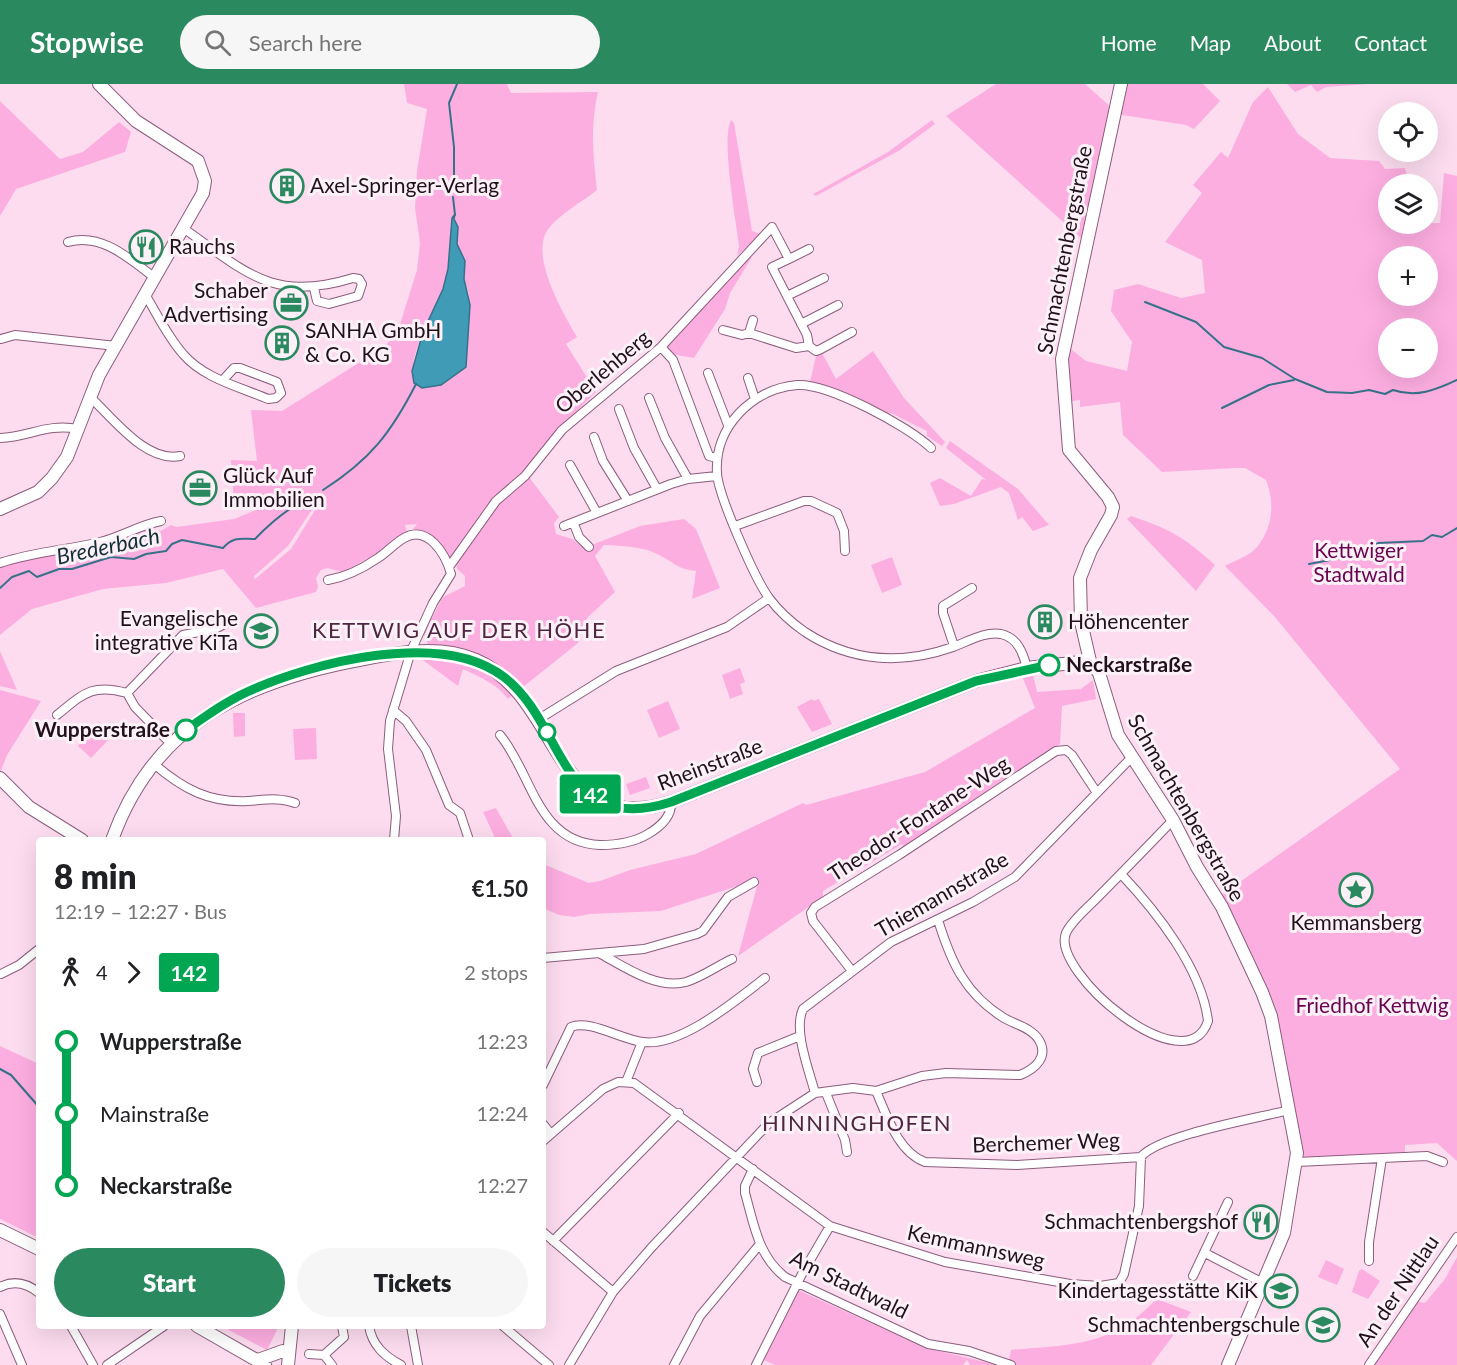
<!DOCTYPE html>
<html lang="en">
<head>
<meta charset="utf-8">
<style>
	:root { --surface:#fff; --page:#f6f6f6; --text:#202124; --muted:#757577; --accent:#2b8960 }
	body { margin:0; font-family:Lato,sans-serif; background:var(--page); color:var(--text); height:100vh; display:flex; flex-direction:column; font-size:22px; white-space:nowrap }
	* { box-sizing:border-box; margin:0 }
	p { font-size:20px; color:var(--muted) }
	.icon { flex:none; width:33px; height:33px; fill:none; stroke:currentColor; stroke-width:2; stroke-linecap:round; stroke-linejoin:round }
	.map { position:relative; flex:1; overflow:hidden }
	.side { position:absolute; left:36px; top:753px; width:510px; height:492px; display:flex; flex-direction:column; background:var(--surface); border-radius:6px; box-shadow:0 6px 24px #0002 }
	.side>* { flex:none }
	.badge { padding:0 12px; border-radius:4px; font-size:21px; line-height:39px }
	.buttons { position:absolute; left:1378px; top:18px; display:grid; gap:12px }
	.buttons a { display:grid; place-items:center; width:60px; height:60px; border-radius:50%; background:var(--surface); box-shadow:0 6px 24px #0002; font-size:30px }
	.map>.badge { position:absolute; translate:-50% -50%; box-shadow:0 0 0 3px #fff }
	.legs { display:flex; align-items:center; gap:9px; height:66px; padding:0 18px; font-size:20px }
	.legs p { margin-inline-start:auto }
	.headline { display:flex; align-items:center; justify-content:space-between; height:102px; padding:0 18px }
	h1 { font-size:33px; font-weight:800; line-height:45px }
	.action { display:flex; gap:12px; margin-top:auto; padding:12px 18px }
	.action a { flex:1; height:69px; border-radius:36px; background:var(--accent); color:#fff; font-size:24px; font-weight:800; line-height:69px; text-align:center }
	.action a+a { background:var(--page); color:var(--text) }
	ul { padding:0 18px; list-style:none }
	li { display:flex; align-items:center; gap:21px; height:72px; font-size:22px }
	li i { display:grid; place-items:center; width:9px; height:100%; margin:0 8px; background:currentColor }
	li i::after { content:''; width:15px; height:15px; margin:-8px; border:4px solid; border-radius:50%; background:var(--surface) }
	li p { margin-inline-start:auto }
	li:first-child i { background:linear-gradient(#0000 50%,currentColor 0) }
	li:last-child i { background:linear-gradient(currentColor 50%,#0000 0) }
	header { display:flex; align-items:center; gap:36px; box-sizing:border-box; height:84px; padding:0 30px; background:var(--accent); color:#fff }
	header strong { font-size:28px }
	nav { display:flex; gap:33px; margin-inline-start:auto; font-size:21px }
	.search { width:420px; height:54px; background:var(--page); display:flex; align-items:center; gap:15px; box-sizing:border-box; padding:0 21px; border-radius:33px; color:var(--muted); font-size:22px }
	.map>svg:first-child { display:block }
	.green { fill:#fdaee1; fill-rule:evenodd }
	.water { fill:#409bb6; stroke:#377188; stroke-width:1.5 }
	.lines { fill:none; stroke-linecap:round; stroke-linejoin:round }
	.stream { stroke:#377188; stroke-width:2 }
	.street-casing { stroke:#8c5d7c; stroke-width:10 }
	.secondary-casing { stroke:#8c5d7c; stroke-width:14 }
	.street { stroke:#fff; stroke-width:8 }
	.secondary { stroke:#fff; stroke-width:12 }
	.line-1-casing { stroke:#fff; stroke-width:14 }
	.line-1 { stroke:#00a651; stroke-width:9 }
	.stop-1-dot { fill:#fff; stroke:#00a651; stroke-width:3 }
	.labels { text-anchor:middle; stroke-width:6; stroke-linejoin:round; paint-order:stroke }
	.poi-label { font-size:21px; fill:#22101c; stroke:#fcf1f7; text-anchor:start }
	.street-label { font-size:21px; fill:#22101c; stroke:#fcf1f7 }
	.park-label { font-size:21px; fill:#680251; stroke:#fcf1f7 }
	.stop-label { font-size:21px; font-weight:bold; fill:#22101c; stroke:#fcf1f7; text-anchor:start }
	.water-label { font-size:22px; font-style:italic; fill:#132f37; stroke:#fcf1f7 }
	.neighbourhood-label { font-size:22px; letter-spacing:1.5px; fill:#4f2541; stroke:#fcf1f7 }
</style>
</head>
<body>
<header>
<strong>Stopwise</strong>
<div class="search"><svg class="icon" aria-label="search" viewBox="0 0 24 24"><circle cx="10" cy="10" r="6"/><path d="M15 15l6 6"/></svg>Search here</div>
<nav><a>Home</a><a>Map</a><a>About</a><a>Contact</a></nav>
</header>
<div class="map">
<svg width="1457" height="1281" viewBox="0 0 1457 1281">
	<rect width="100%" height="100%" fill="#fddcf0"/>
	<path class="green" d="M404,0H507L511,9L598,8C590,42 593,72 597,106C582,118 561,129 549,144C528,170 563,229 577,253L566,260L596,308L559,345L451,475L431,450L413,445L417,440L405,441L407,447L374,471L343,488L327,484L321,486L316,494L318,503L316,508L256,524L223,485L166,499L103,505L32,525L0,551V483L46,471L110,460L148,443L161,447L171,441L176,443L234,435L276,418L273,412L236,426L234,422L231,376L257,377L251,326L282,327L381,265L397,250L417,186L420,159L415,124L417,87L427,25L407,19ZM452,134L456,139L457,160L465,177L464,195L469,211L466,283L441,301L418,303C399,284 436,225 444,203C449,185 455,153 452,134ZM323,413L291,465L255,495L254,492L288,462L319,415Z
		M996,0H1085L1113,25L1083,156L946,32Z
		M1123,0H1203L1220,17L1194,45L1186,41L1116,30Z
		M1287,0H1369L1326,3L1317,8L1311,1L1295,8Z
		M1268,3L1298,50L1330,74L1379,77L1385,85L1405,84L1409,100H1389V140L1440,139L1444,89L1457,92V1077L1437,1059L1405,1061V1069L1299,1076L1273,932L1220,812L1400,685L1274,532L1225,482C1234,477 1251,471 1257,463C1273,443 1275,419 1266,396L1245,384H1236L1162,388L1123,351L1120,318L1080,323V316L1066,318L1067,262L1086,277L1127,287L1132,258L1111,227L1114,206L1138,200L1181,214L1205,209L1202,176L1165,158L1202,109L1193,101L1221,68L1228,74L1253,18ZM1389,172H1428V212H1389ZM1389,244H1428V284H1389Z
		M0,17L60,75L83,68L119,38L131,48L125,68L16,105L0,132Z
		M731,36L734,39L752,147L760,150L737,172L739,162C736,137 721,55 731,36Z
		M932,36L935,40L900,66L816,112L813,110L888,68Z
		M752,173L730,209L725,225L694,274L671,270L665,263L740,181Z
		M873,267L904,314L945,358L942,362L927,352V347L891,329L887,330L835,304L810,298L816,272L822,269L836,295Z
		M950,357L1018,405L1049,441L1033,447L1022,433L1018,436L1009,409L1001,403L954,420L940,422L930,399L940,394L971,412L982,395L986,396L946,364Z
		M529,393L559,433L554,439L556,450L572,455L584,464L640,442L684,435L696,445L720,504L692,515L696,487C676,485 674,478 657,470C641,462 622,462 604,461L595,472L615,508L587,534L578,559L523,603L494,579L466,565L428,560L423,550L443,513L465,502V492L457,485L456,478L496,422Z
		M1131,432C1170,445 1184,453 1215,481L1196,507L1127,435Z
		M892,473L902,501L882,509L871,481Z
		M0,567L17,606L0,602Z
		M435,571C466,575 490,590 514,610L508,615C497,600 480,593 463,585L458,602L420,574Z
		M740,584L745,598L740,600L743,610L730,615L722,591Z
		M1033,590L1037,608L1081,605L1093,596L1096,615L1062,622L1060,660L904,763L902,760L823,807V813L738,872L759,795L661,827L590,830L574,833L559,831L543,824V780L589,799L600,797L630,786L696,770L803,719L806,721L925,688L1035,624L1022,592Z
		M0,606L41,617L7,671L0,689Z
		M812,615L813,617L819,615L832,640L812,648L797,623Z
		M668,617L680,645L659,654L647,626Z
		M233,629H245V652L234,653Z
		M99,638L113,651L91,674L78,662Z
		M316,644L317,675L295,676L293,645Z
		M646,693L650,704L630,711L626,700Z
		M496,724L514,756H496L483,728Z
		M0,962L39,980V1154L0,1135Z
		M1457,1173V1281H1373L1416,1217L1425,1219L1445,1195Z
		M1326,1176L1344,1185L1337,1201L1318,1193Z
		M1362,1185L1380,1197L1368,1215L1352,1208L1359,1187Z
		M798,1206L926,1264L998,1281H970L967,1276L963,1281H775L764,1276Z
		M1157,1215L1191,1228L1151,1281H1008L1011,1266C1050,1262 1095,1263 1129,1239C1139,1232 1148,1223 1157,1215Z
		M221,1242H279L267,1266Z"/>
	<path class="water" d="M455,130L454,135L458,143L457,160L465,177L464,195L470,221L466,283L441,301L422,304L414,299L412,287L423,248L443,205L448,185L452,134Z"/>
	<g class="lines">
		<path class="stream" d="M454,100V63L449,19L457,0
			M453,113L455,131
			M1145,218L1196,238L1224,263L1262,274L1295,295L1327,308L1352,309L1369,306L1385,310L1393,306C1416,314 1436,306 1457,296
			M1222,324L1269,301L1294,296
			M323,406C370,376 391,349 416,300
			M1309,480L1362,470L1378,459L1423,457L1432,451L1442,453L1457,444
			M0,504L12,493L29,487L37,493L59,485H72L111,473L134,475L146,470L166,467L172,460L182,456L223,464C234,452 241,455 255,455C273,436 292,421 316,410
			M0,985L11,991L39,1023"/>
		<defs>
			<path id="street" d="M183,144C246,188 272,219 353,194L359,195L362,200L358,212L329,220L317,217L314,204
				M68,158C101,148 130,175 155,194
				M789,175L809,165
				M145,210C157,230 167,252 183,270C203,294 240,303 268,315L276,314L281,309L277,298L240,284H234L223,296
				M787,212L824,194
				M801,240L838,221
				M749,249L753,236
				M1,255L15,251L116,262
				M809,262L816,267L821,265L852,248
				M661,263L673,276L709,372L717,374
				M708,289L728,341
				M748,294L755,315
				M90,313C113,334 146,379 180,372
				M649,314L665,354L688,395
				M619,325L634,364L657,405
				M594,353L603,377L628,417
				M0,354C29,353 47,339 78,345
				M931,364C908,342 828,299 797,301C752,305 714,343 717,389C718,411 755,495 769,514C778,526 792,539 805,548C851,578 902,581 953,563C967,558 985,547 1001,550C1018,554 1023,569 1027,584
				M570,381L597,429
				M574,440L579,453L589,463
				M564,442L671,400L688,395L717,392
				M735,442L804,417H811L837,429L844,447L845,467
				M0,479C33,468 66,466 100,458C121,453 139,441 161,437
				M449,483L496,417L525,392L562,346L661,263L772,143L789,175L772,183L807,251L809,262L796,264L749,249L742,251L723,246
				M328,496C346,493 362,485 378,474C387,468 394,460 404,454C428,440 446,471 451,490L433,519L411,567L390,637L388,665L396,732L394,756
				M954,562L943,529V522L972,504
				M127,609L183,551L215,545L230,537
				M393,626L406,637L426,666L449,721L460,729L469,756
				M57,631C83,610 92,599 127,609L135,623L170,659
				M539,635L616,587L727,543L769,514
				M500,651C532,689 537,759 600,761C617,761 633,759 648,750C660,743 672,733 671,718
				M154,680C183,705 209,719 248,717C264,716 280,713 295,719
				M1121,790C1156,827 1202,885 1208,937C1187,1003 1050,888 1066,849C1071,838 1084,827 1093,818C1120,791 1147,763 1173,736
				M599,869C623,882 657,906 686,898C702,893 717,882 732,875
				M543,874L644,865L697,850L703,847L728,813L754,798
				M852,887L813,837L811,829L815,823L899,771L1056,667L1066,666L1072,671L1097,709
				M1,890L19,881L39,865
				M626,998L642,958
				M757,998L753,985L758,969L800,952
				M543,1001L571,943C589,935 622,956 643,958C681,963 735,917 765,894
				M876,1007L922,992L946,989L1020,991C1035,985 1049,973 1039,956C1032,944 1014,940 1004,934C965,910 951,878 938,836
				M815,1009C809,986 793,946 803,925L891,858L973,818L1015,793L1131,674
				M815,1009L853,1004L876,1007C887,1032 898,1068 925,1078L1017,1081L1141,1073
				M826,1009L845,1056L847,1068
				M543,1040L551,1050
				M543,1057L603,1005L618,998L634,999L830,1142L945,1178L1070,1200L1100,1202L1119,1199L1124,1190L1139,1122L1141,1073C1158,1051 1259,1034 1289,1026
				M1382,1074L1427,1072L1443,1078
				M1297,1078L1382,1074L1369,1158V1177
				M753,1085L745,1102V1109C754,1140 758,1172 785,1193L928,1260L969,1267L1011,1281
				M543,1148L613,1208
				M553,1157L679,1029
				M1205,1169L1263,1199
				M1193,1192L1228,1118
				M0,1203C14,1196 27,1199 39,1209
				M0,1230L22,1281
				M71,1242L93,1281
				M369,1242C372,1261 384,1272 401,1281
				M411,1242L418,1281
				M503,1242L549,1281
				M309,1270L324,1271L332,1281
				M324,1271L344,1253L342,1242
				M107,1281L164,1242
				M569,1281L613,1208L651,1164L769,1039L815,1009
				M674,1281L700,1232L760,1160
				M756,1281L802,1190L830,1142
				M1369,1281L1457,1153"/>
			<path id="secondary" d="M1121,0L1062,275L1069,366L1108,413L1113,423L1111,431L1091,466L1080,494L1081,538L1090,577L1099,589L1118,651L1173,736L1197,783L1222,823L1262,908L1271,932L1297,1069L1284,1149L1228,1281
				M0,425L38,408L52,394L67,373L99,291L203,109L205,97L198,77L136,37L99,0
				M0,694L29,723L82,756
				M112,756C154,638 248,596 364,575C400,568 441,561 476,576C564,615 552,756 671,718L976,597L1027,584L1090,577
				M0,1146L39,1165
				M197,1242L265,1281
				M258,1276L283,1267
				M288,1281L292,1242"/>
		</defs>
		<use href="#street" class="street-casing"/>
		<use href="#secondary" class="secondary-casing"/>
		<use href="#street" class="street"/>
		<use href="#secondary" class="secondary"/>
	</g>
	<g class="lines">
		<defs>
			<path id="line-1" d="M186,646C206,632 225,618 247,608C313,578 442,545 504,593C566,640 560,754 671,718L976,597L1049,581"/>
		</defs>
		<use href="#line-1" class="line-1-casing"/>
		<use href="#line-1" class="line-1"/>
	</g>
	<defs>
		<symbol id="building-ring" viewBox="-11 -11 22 22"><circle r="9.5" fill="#fcf1f7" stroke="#2b8960" stroke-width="1.5"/><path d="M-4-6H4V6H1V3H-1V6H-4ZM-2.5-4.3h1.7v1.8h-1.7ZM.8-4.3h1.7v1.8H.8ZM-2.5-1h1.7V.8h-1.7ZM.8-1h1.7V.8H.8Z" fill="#2b8960"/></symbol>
		<symbol id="restaurant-ring" viewBox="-11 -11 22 22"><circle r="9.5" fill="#fcf1f7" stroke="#2b8960" stroke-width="1.5"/><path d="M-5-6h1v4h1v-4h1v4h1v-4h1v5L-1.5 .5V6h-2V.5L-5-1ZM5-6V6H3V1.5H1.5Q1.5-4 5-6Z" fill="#2b8960"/></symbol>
		<symbol id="office-ring" viewBox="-11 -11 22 22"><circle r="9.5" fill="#fcf1f7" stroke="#2b8960" stroke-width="1.5"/><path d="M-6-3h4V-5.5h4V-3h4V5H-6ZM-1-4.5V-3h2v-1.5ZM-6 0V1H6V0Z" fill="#2b8960"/></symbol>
		<symbol id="school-ring" viewBox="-11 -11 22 22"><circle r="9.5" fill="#fcf1f7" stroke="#2b8960" stroke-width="1.5"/><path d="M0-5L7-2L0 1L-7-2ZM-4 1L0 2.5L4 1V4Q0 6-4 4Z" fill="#2b8960"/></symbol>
		<symbol id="sight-ring" viewBox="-11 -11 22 22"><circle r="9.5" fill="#fcf1f7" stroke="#2b8960" stroke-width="1.5"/><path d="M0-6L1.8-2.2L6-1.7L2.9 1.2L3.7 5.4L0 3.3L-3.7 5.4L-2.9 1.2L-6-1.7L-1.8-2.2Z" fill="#2b8960"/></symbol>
	</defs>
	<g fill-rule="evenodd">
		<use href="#building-ring" x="268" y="83" width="38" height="38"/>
		<use href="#restaurant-ring" x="127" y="144" width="38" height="38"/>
		<use href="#office-ring" x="272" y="200" width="38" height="38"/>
		<use href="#building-ring" x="263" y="240" width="38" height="38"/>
		<use href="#office-ring" x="181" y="385" width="38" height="38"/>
		<use href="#building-ring" x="1026" y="519" width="38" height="38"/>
		<use href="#school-ring" x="242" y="528" width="38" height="38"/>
		<use href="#sight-ring" x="1337" y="787" width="38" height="38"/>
		<use href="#restaurant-ring" x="1242" y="1119" width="38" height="38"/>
		<use href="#school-ring" x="1262" y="1188" width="38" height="38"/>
		<use href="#school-ring" x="1304" y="1222" width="38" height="38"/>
	</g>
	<g class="stop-1-dot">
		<circle cx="1049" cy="581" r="10"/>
		<circle cx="186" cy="646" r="10"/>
		<circle cx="547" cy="648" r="8"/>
	</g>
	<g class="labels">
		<g class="poi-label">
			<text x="310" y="109">Axel-Springer-Verlag</text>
			<text x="169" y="170">Rauchs</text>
			<text x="268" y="214" text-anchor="end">Schaber<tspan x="268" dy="24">Advertising</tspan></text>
			<text x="305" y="254">SANHA GmbH<tspan x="305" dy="24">&amp; Co. KG</tspan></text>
			<text x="223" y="399">Glück Auf<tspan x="223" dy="24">Immobilien</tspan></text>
			<text x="238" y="542" text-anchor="end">Evangelische<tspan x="238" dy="24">integrative KiTa</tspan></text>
			<text x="1068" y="545">Höhencenter</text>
			<text x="1356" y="846" text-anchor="middle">Kemmansberg</text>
			<text x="1238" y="1145" text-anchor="end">Schmachtenbergshof</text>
			<text x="1258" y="1214" text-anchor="end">Kindertagesstätte KiK</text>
			<text x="1300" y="1248" text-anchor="end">Schmachtenbergschule</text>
		</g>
		<g class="street-label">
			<text transform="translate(1065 166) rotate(-79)" y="7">Schmachtenbergstraße</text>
			<text transform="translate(603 288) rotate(-40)" y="7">Oberlehberg</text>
			<text transform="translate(710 681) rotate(-21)" y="7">Rheinstraße</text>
			<text transform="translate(1186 724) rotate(60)" y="7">Schmachtenbergstraße</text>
			<text transform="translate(919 735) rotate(-33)" y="7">Theodor-Fontane-Weg</text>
			<text transform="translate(942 811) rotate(-30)" y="7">Thiemannstraße</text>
			<text transform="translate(1046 1059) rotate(-2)" y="7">Berchemer Weg</text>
			<text transform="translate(976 1163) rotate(12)" y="7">Kemmannsweg</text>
			<text transform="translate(849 1201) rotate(26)" y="7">Am Stadtwald</text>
			<text transform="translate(1398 1207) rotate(-56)" y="7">An der Nittlau</text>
		</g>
		<g class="park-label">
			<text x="1359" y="474">Kettwiger<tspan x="1359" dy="24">Stadtwald</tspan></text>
			<text x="1372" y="929">Friedhof Kettwig</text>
		</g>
		<g class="stop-label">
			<text x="1066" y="588">Neckarstraße</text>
			<text x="170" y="653" text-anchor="end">Wupperstraße</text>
		</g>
		<g class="water-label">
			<text transform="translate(108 462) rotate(-12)" y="8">Brederbach</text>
		</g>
		<g class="neighbourhood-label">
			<text x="459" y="554">KETTWIG AUF DER HÖHE</text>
			<text x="857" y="1047">HINNINGHOFEN</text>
		</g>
	</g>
</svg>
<div class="buttons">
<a><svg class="icon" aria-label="locate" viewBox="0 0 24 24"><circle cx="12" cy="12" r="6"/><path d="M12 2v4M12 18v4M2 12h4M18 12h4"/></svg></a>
<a><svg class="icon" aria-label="layers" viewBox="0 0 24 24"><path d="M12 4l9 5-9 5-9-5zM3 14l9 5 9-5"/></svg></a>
<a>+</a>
<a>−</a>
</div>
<b class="badge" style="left:590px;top:710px;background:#00a651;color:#fff">142</b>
<section class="side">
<div class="headline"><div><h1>8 min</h1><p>12:19 – 12:27 · Bus</p></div><b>€1.50</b></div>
<div class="legs"><svg class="icon" aria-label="walk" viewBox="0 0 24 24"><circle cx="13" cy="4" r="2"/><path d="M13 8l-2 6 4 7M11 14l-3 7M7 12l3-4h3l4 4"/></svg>4<svg class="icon" aria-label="forward" viewBox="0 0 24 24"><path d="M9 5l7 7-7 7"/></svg><b class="badge" style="background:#00a651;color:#fff">142</b><p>2 stops</p></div>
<ul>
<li><i style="color:#00a651"></i><b>Wupperstraße</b><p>12:23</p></li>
<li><i style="color:#00a651"></i><span>Mainstraße</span><p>12:24</p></li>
<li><i style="color:#00a651"></i><b>Neckarstraße</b><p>12:27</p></li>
</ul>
<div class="action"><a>Start</a><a>Tickets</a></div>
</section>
</div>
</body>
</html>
